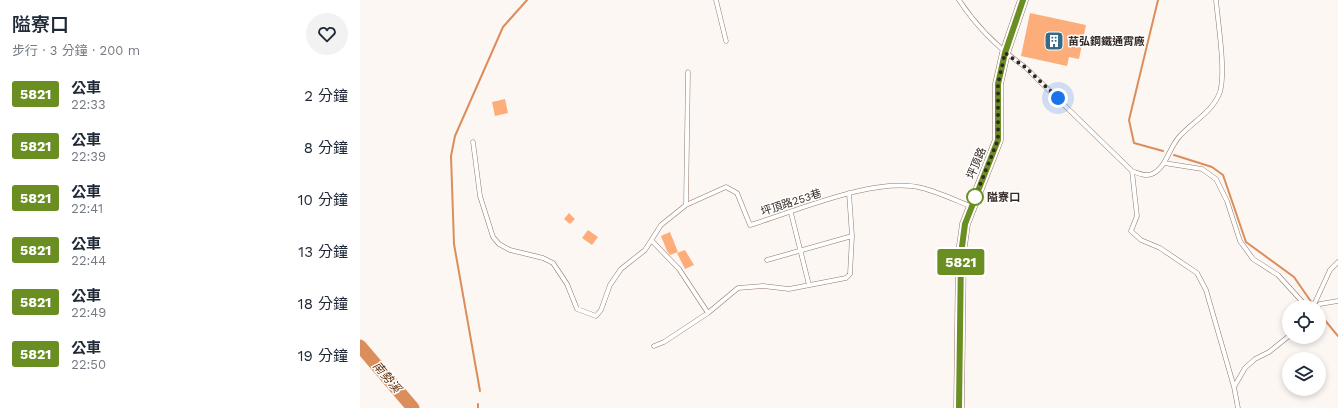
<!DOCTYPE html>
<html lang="zh-TW">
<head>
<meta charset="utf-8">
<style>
	:root { --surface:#fff; --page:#f2f2f3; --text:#1f2937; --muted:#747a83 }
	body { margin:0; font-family:"Work Sans","Noto Sans TC",sans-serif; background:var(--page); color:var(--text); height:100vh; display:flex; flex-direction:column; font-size:15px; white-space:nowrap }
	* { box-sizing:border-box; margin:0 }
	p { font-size:13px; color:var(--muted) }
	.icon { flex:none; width:22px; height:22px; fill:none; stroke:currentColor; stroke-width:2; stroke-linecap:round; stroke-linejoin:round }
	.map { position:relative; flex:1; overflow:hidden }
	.drawer { display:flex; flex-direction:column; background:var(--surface); width:360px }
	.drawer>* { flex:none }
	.badge { padding:0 8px; border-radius:3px; font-size:14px; line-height:26px }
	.fabs { position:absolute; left:922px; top:300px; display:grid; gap:8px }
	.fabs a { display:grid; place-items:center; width:44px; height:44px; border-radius:50%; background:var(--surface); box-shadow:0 2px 6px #0003; font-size:20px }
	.you { position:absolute; width:20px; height:20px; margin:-10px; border:3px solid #fff; border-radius:50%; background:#1a73e8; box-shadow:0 0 0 6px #1a73e833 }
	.map>.badge { position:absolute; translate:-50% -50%; box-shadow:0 0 0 2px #fff }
	.round { display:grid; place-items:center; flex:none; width:42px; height:42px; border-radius:21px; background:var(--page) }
	.head { display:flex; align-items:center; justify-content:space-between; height:68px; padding:0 12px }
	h1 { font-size:19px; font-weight:600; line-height:30px }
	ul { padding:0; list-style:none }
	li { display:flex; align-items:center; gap:12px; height:52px; padding:0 12px }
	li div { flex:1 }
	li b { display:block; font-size:15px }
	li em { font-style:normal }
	li .badge { min-width:44px; font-weight:700; text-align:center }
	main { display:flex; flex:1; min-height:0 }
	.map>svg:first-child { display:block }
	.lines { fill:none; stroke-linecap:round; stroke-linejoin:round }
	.stream { stroke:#db8e5b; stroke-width:2 }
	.river { stroke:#db8e5b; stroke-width:13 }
	.building { fill:#fdad7a }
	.service-casing { stroke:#917869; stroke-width:5 }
	.tertiary-casing { stroke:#917869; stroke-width:11 }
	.service { stroke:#fff; stroke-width:4 }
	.tertiary { stroke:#fff; stroke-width:10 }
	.line-casing { stroke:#fff; stroke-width:9 }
	.line { stroke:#6b8e23; stroke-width:6 }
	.walk { stroke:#332923; stroke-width:4; stroke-dasharray:0 7.2 }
	.stop-dot { fill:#fff; stroke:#6b8e23; stroke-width:2 }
	.labels { text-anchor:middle; stroke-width:3; stroke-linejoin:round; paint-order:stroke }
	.poi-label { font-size:11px; font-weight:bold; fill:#332923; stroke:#fff; text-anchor:start }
	.street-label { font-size:11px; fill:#332923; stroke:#fff }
	.stop-label { font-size:11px; font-weight:bold; fill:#332923; stroke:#fff; text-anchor:start }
	.water-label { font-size:12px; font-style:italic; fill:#5e2d03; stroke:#fff }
</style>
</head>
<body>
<main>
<section class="drawer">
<div class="head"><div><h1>隘寮口</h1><p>步行 · 3 分鐘 · 200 m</p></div><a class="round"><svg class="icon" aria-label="heart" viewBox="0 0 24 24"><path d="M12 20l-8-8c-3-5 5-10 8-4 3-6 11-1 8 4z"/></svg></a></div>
<ul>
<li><span class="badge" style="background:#6b8e23;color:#fff">5821</span><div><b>公車</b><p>22:33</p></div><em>2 分鐘</em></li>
<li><span class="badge" style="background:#6b8e23;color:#fff">5821</span><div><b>公車</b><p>22:39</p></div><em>8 分鐘</em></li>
<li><span class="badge" style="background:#6b8e23;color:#fff">5821</span><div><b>公車</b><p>22:41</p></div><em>10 分鐘</em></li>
<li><span class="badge" style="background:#6b8e23;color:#fff">5821</span><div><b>公車</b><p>22:44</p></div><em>13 分鐘</em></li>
<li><span class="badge" style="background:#6b8e23;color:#fff">5821</span><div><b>公車</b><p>22:49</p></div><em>18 分鐘</em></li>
<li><span class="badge" style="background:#6b8e23;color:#fff">5821</span><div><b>公車</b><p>22:50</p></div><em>19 分鐘</em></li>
</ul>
</section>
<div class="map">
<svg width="978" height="408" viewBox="0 0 978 408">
	<rect width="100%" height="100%" fill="#fdf7f4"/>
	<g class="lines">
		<path class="stream" d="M798,0L769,120L774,143L803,151
			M814,155L852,167L863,175L886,242L934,277L952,303
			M959,313L978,336
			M120,391L94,244L91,156L95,136L143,27L167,0
			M118,408V404"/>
		<path class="river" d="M0,346L53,408"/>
	</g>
	<path class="building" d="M670,13L726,25L719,59L709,57L707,66L661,56Z
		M145,99L148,113L135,116L132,102Z
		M209,213L215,219L210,224L204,219Z
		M228,230L238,237L232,245L222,238Z
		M310,232L318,252L310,255L307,251L301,236Z
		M325,250L334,265L325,269L317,253Z"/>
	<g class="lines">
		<defs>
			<path id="service" d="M356,0L366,41
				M599,0C616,26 639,49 665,67L772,171C778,173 785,177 792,174C806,168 809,148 819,137C832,122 853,112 860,92C866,71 858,23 856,0
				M113,142L120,196L133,237L139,244L150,250L183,258L193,263L207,284L217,309L236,316L241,310L250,285L261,269L285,250L301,225L326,205L366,187L377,193L390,225C437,211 515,176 562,188C578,192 595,200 610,206
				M804,163L842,169L856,179L867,201L880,241L893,259L918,275L947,307
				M772,171L777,216L771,231L781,240L800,248L837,273L846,290L874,387
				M326,205L328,72
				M431,213L449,285
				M292,241L319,269L348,313L304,342L294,346
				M407,260L492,236
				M953,307L970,270L978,262
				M957,307L960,304L978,301
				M348,313L378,288L403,286L429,289L486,278L490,274L492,236L489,193
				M878,408L874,387L885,368L895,359L909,352L929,336"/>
			<path id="tertiary" d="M599,408L601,253L605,224L638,140V84L645,53L663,0"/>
		</defs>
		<use href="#service" class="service-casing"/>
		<use href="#tertiary" class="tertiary-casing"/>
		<use href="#service" class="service"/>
		<use href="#tertiary" class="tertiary"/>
	</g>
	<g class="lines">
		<defs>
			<path id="line" d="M599,408L601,254L605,224L638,140V84L645,53L663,0"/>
		</defs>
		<use href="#line" class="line-casing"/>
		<use href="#line" class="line"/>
		<path class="walk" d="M615,197L638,140V84L645,53L665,67L698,98"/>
	</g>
	<defs>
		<symbol id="building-square" viewBox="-11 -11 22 22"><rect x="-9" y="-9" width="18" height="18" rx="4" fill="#356b86" stroke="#fff"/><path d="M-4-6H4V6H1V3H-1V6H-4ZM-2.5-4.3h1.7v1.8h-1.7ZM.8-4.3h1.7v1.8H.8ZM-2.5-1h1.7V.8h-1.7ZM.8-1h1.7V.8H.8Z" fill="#fff"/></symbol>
	</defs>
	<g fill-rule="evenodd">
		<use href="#building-square" x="683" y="30" width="22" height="22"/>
	</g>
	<circle class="stop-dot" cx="615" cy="197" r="8"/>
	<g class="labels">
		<g class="poi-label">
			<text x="708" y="45">苗弘鋼鐵通霄廠</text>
		</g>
		<g class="street-label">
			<text transform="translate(616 163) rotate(-67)" y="4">坪頂路</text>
			<text transform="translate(431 202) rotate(-18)" y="4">坪頂路253巷</text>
		</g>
		<g class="stop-label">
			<text x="627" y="201">隘寮口</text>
		</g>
		<g class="water-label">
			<text transform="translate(27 377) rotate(50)" y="4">南勢溪</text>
		</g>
	</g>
</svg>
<div class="fabs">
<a><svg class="icon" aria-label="locate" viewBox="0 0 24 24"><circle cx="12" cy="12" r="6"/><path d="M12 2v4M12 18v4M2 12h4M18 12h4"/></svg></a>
<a><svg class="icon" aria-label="layers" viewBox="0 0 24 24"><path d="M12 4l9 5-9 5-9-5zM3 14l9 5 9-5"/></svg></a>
</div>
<div class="you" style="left:698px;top:98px"></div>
<b class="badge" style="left:601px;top:262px;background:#6b8e23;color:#fff">5821</b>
</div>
</main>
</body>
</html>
